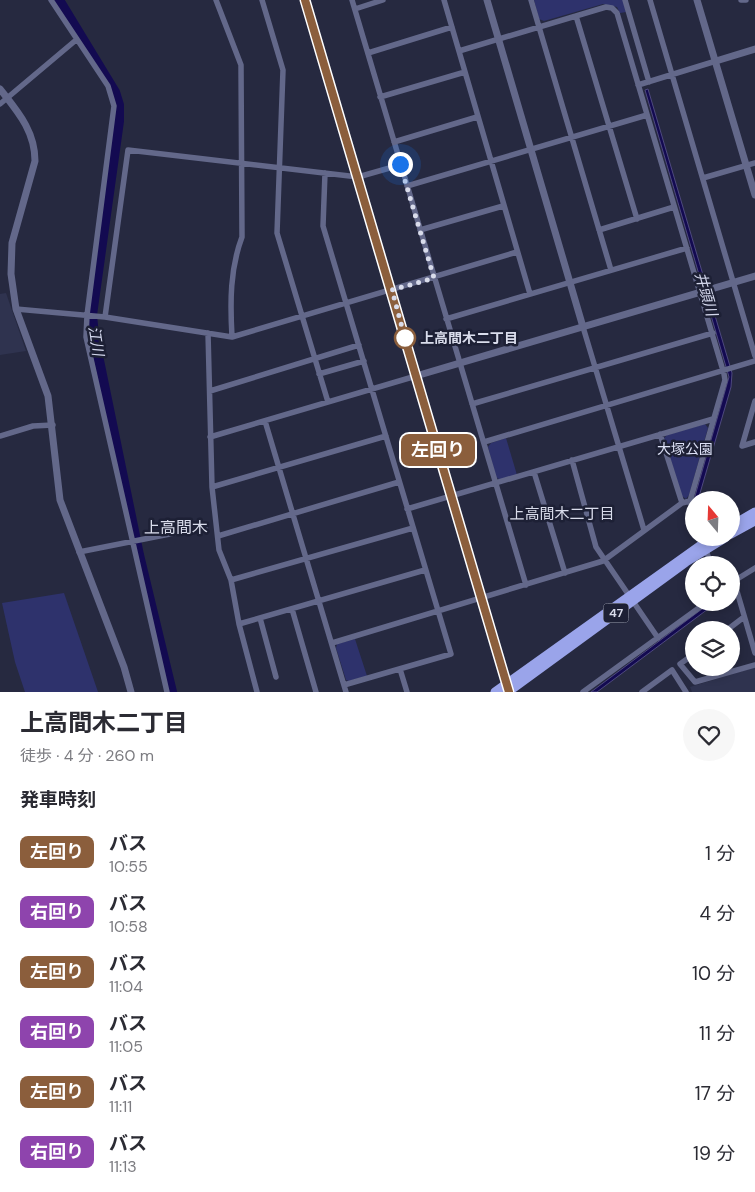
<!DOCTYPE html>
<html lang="ja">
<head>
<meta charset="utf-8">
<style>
	:root { --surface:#fff; --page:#f7f7f7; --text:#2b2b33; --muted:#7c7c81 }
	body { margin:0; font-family:"DM Sans","Noto Sans JP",sans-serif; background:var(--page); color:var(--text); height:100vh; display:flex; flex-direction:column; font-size:19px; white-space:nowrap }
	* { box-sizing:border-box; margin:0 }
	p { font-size:16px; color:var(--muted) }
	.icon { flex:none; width:28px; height:28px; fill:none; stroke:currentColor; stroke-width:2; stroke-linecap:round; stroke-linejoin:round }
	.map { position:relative; height:692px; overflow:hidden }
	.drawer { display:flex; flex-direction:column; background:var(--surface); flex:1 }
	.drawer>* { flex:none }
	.badge { padding:0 10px; border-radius:8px; font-size:18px; line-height:32px }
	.needle { width:32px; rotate:341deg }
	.fabs { position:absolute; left:685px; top:491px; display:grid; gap:10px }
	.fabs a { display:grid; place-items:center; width:55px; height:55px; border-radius:50%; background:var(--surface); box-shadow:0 2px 8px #0003; font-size:25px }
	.you { position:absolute; width:25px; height:25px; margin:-12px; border:4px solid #fff; border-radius:50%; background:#1a73e8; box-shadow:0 0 0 8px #1a73e833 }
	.map>.badge { position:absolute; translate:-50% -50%; box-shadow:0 0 0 2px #fff }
	h2 { padding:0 20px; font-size:19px; line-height:45px }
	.round { display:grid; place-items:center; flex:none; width:52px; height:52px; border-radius:26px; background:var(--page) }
	.head { display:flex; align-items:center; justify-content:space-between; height:85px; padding:0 20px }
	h1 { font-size:24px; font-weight:700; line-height:38px }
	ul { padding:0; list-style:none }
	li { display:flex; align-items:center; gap:15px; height:60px; padding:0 20px }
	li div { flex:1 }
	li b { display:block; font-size:19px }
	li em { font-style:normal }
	li .badge { min-width:55px; font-weight:700; text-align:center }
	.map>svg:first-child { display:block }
	.built { fill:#2f334f }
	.green { fill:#2e326c }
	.water { fill:#130a51; stroke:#4e497f }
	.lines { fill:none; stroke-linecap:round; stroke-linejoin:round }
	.river { stroke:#130a51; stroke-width:10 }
	.minor { stroke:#63688a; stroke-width:5.5 }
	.tertiary { stroke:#63688a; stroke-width:7 }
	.primary { stroke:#9aa4ea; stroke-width:9 }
	.line-casing { stroke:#fff; stroke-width:11 }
	.line { stroke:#8b5e3c; stroke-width:8 }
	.walk { stroke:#d9dceb; stroke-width:5; stroke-dasharray:0 9 }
	.stop-dot { fill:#fff; stroke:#8b5e3c; stroke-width:2.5 }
	.labels { text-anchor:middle; stroke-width:5; stroke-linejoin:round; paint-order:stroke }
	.shield { fill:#1d2035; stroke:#a1a4b4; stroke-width:1 }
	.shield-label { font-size:12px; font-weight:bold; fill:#d9dceb }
	.stop-label { font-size:14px; font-weight:bold; fill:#d9dceb; stroke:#1d2035; text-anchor:start }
	.park-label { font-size:14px; fill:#dde1f7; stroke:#1d2035 }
	.water-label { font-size:15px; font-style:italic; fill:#d4d8ed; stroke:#1d2035 }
	.neighbourhood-label { font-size:15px; fill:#d9dceb; stroke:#1d2035 }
	.quarter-label { font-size:16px; fill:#d9dceb; stroke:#1d2035 }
</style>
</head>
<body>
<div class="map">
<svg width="755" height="692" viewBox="0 0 755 692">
	<rect width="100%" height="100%" fill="#262940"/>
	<path class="built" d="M6,293L26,351L0,355V294Z
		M755,667V692H692L690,687Z"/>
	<path class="green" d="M534,0H623L626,12L620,13L617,7L603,4L544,21L539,19Z
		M705,424L708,428L689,495L686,499L682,496L664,438L667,435Z
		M506,438L517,475L500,480L496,477L488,447L491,443Z
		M64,593L98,692H25L15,662L2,603Z
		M355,639L367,676L349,681L346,680L336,648L337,644Z"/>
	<path class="water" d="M648,89L732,373L731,387L698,500H695V496L729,377L645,90Z
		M710,603H716L597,692H591Z"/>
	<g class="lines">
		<path class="river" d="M59,0L115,92L119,105V121L92,315L94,336L139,555L172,692"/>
		<path class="minor" d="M51,0L108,86L114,106L87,315L86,337L167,692
			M216,0L241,65L242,237C230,269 230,302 232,337
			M262,0L283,70L277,233L328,402
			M352,0L526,585
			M444,0L530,294
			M531,0L611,270
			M625,0L649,82
			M650,0L755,356
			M741,0H746
			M355,9L383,0
			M576,16L637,219
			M459,51L606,7L612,8L617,13L724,374L725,380L690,501L694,512
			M368,53L452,27
			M638,85L716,61
			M380,97L465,72
			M0,104L76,40
			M394,142L477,117
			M325,173L323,226L451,654L344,685
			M703,178L755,163
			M407,186L647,115
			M420,230L503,206
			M599,230L674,207
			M16,309L105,317L232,337L517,252
			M105,317L128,150L358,177L400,165
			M446,319L687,248
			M583,327L644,530
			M208,333L212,487L219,550L231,580L239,624L257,692
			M319,374L364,361
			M210,391L359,345
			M755,401L742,446L755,442
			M472,404L713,333
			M265,421L346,692
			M660,434L682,503
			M0,436L33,426L53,425
			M210,437L416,376
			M484,442L755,361
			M572,460L596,547L658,638
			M534,472L565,573
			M212,487L386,436
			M407,509L713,419
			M218,536L399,482
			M702,538L711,565
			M79,552L205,527
			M755,568L734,581L755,653
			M231,580L413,528
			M292,609L316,692
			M260,618L276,677
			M239,624L425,570
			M727,630L744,617
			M332,643L603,561L682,503L690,501
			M694,654L680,664L695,682L755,665
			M400,669L407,692
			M583,692L707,602
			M642,692L672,670L686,692"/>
		<path class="tertiary" d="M305,0L508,688
			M487,0L583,327
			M697,0L755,195
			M716,61L755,49
			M0,89C18,112 35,131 35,161L12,243L11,274L16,309L48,396L60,500L124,667L131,692
			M416,376L755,276"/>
		<path class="primary" d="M731,526L755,512
			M731,534L755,521
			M495,692L711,538
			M508,692L686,562L725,538"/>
	</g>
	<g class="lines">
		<defs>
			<path id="line" d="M305,0L509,692"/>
		</defs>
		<use href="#line" class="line-casing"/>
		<use href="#line" class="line"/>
		<path class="walk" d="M400,164L434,278L392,290L406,342L405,338"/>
	</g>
	<circle class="stop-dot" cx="405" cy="338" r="10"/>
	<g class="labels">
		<rect class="shield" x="603.5" y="603.5" width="25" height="19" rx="4"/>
		<g class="shield-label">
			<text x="616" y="617">47</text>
		</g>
		<g class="stop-label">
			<text x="420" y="343">上高間木二丁目</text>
		</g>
		<g class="park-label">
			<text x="685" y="454">大塚公園</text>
		</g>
		<g class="water-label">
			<text transform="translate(706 294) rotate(74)" y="5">井頭川</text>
			<text transform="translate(96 341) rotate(81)" y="5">江川</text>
		</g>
		<g class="neighbourhood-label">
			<text x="562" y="519">上高間木二丁目</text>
		</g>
		<g class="quarter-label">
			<text x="176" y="533">上高間木</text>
		</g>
	</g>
</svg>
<div class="fabs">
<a><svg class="needle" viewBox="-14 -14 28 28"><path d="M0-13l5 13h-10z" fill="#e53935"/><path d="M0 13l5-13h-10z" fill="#7c7c81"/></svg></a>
<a><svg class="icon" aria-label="locate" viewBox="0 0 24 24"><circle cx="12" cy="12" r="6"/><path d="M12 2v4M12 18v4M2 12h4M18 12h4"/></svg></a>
<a><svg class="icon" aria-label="layers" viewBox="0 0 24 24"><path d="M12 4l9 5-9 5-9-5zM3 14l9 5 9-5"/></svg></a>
</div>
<div class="you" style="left:400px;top:164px"></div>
<b class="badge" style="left:438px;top:450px;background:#8b5e3c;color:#fff">左回り</b>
</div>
<section class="drawer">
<div class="head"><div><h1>上高間木二丁目</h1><p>徒歩 · 4 分 · 260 m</p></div><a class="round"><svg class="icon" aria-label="heart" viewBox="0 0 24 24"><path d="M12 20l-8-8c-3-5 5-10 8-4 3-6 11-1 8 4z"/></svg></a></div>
<h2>発車時刻</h2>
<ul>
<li><span class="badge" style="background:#8b5e3c;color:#fff">左回り</span><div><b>バス</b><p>10:55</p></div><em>1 分</em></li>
<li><span class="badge" style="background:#8e44ad;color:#fff">右回り</span><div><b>バス</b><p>10:58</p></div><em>4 分</em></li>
<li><span class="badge" style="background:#8b5e3c;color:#fff">左回り</span><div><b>バス</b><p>11:04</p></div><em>10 分</em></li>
<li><span class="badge" style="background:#8e44ad;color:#fff">右回り</span><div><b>バス</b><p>11:05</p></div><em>11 分</em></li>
<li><span class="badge" style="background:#8b5e3c;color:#fff">左回り</span><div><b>バス</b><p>11:11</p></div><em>17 分</em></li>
<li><span class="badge" style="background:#8e44ad;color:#fff">右回り</span><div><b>バス</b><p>11:13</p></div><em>19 分</em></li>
</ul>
</section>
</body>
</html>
